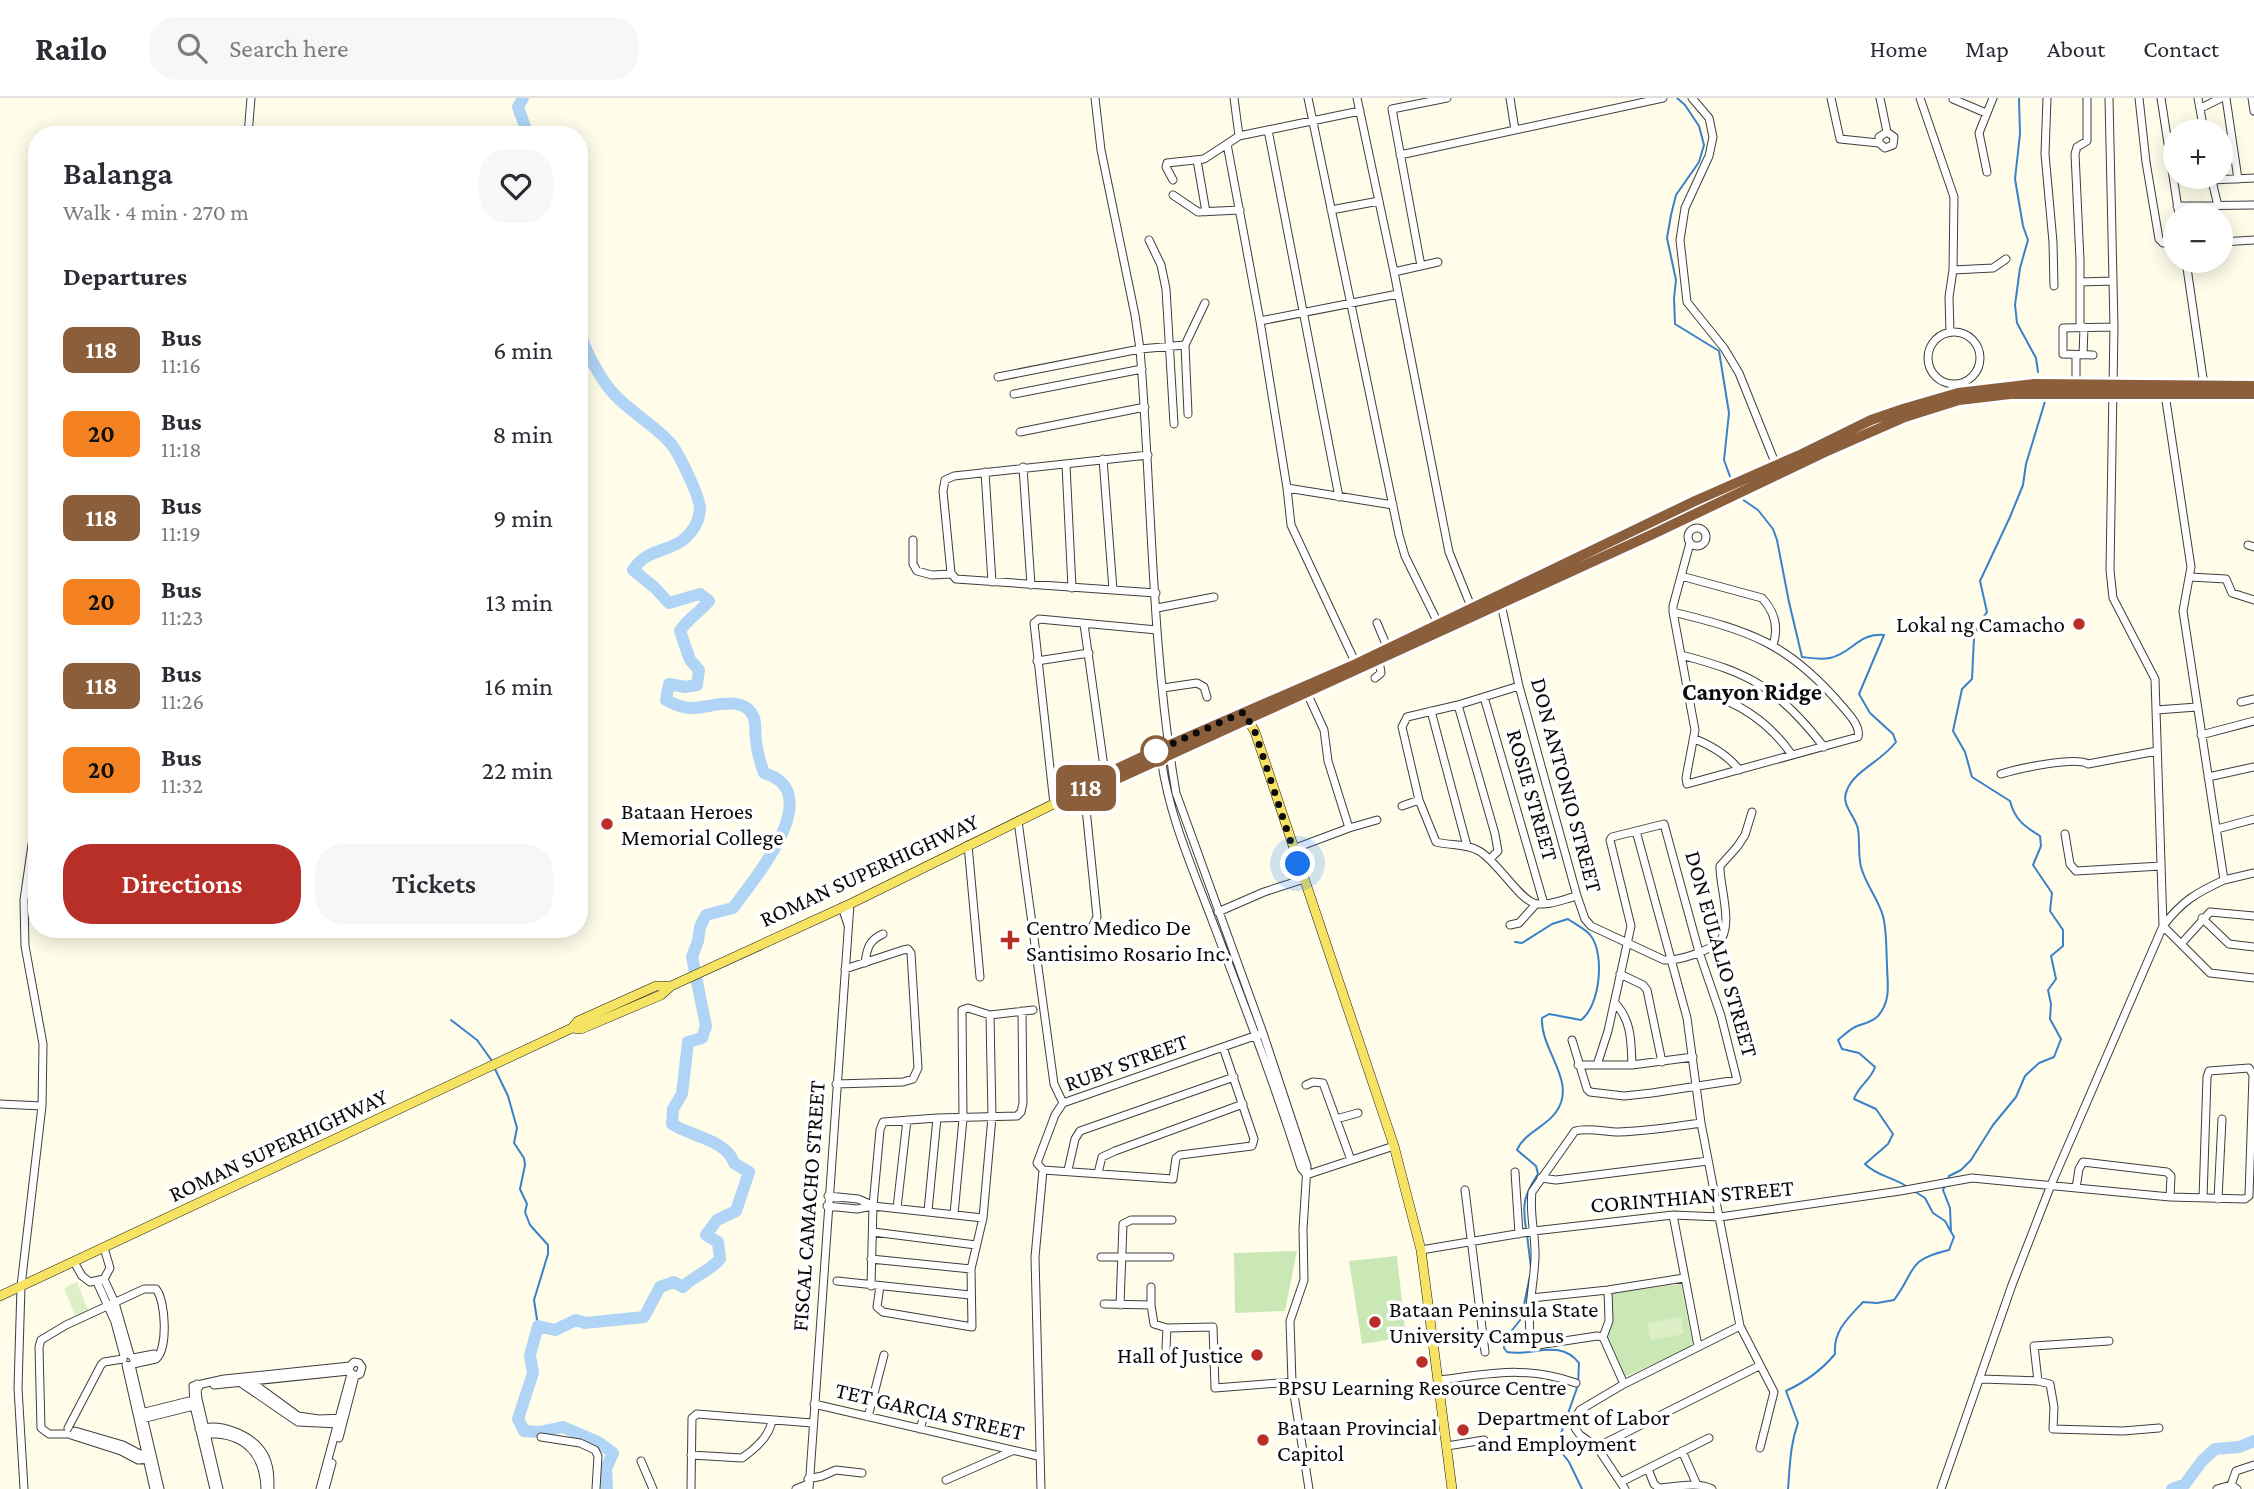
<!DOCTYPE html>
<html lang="en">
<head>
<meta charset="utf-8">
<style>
	:root { --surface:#fff; --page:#f7f7f7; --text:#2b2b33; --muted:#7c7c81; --line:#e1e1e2; --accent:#b82f27 }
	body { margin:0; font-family:"Crimson Pro",serif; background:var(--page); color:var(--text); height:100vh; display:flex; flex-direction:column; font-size:26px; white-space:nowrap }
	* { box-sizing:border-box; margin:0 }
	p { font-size:23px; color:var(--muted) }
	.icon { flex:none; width:38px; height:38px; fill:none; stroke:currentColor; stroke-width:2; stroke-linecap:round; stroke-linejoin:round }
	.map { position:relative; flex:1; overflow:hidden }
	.side { position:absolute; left:28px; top:28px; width:560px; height:812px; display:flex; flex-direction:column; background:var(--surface); border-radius:28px; box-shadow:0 4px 18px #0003 }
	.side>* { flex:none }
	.badge { padding:0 14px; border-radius:10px; font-size:24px; line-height:46px }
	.buttons { position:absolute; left:2163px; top:21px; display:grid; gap:14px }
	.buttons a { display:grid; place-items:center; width:70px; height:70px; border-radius:50%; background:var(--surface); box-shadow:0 4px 18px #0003; font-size:35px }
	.you { position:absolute; width:35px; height:35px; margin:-18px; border:5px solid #fff; border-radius:50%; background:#1a73e8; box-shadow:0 0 0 10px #1a73e833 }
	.map>.badge { position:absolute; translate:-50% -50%; box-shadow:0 0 0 4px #fff }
	h2 { padding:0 35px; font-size:26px; line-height:63px }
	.round { display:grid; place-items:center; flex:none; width:74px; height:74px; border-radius:28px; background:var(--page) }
	.headline { display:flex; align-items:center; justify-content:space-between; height:119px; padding:0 35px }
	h1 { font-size:33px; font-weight:600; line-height:52px }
	.button { display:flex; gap:14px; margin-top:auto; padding:14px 35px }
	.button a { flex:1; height:80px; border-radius:28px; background:var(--accent); color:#fff; font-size:28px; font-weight:600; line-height:80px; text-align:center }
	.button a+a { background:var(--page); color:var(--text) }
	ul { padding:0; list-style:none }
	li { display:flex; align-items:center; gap:21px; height:84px; padding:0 35px }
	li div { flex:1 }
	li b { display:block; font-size:26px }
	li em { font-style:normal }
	li .badge { min-width:77px; font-weight:700; text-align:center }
	header { display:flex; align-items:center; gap:42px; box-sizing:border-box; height:98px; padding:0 35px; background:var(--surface); border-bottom:2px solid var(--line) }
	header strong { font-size:33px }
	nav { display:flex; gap:38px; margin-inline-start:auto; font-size:24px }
	.search { width:490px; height:63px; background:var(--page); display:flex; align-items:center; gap:18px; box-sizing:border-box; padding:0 24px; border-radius:28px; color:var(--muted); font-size:26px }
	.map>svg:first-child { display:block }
	.green { fill:#cae8b5 }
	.pitch { fill:#ddefc7 }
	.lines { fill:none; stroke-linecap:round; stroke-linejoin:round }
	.stream { stroke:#3981ca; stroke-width:2 }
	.river { stroke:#b0d4f5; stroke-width:12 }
	.minor-casing { stroke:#3e3e3e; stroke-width:9 }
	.major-casing { stroke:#1c1c1c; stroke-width:10 }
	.minor { stroke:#fff; stroke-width:7 }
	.major { stroke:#f6e263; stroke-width:9 }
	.line-casing { stroke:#fff; stroke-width:16 }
	.line { stroke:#8b5e3c; stroke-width:10 }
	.walk { stroke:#0b0b0b; stroke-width:7; stroke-dasharray:0 12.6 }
	.poi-dot { fill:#b82f27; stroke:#fff; stroke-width:2.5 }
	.stop-dot { fill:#fff; stroke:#8b5e3c; stroke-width:3.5 }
	.labels { text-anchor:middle; stroke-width:7; stroke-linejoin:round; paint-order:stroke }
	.poi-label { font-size:23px; fill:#0b0b0b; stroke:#fff; text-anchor:start }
	.street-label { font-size:23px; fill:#0b0b0b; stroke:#fff }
	.neighbourhood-label { font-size:24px; font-weight:bold; fill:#0b0b0b; stroke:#fff }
</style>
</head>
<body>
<header>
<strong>Railo</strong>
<div class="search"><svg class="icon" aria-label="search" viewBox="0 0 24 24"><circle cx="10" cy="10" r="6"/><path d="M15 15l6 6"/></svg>Search here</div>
<nav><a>Home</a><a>Map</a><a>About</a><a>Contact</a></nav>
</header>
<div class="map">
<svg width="2254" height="1391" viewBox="0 0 2254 1391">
	<rect width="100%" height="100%" fill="#fffdea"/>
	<path class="green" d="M1297,1153L1285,1213L1235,1215L1234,1155Z
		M1397,1158L1406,1239L1362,1246L1349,1163Z
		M1681,1186L1693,1248L1625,1279L1607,1239L1612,1195Z"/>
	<path class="pitch" d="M77,1184L88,1212L75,1217L64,1190Z
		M1681,1219L1684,1236L1650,1242L1647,1225Z"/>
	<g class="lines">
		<path class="stream" d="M1677,0L1685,7L1699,28L1704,47L1699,64L1676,97L1671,117L1667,140L1676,182L1674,200L1675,226L1719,253L1729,315L1724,362L1732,384
			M2019,0L2020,36L2015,81L2023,128L2028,142L2020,170L2015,207L2017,225L2036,260L2038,274
			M1739,399L1758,412L1773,431L1777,442L1789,504L1802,559C1811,560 1821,562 1830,560C1853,555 1857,535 1884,537L1859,596L1870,615L1893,636L1896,644C1882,663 1854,673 1847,692C1840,707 1855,717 1858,731C1860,744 1858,757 1861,769C1866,787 1878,801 1883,818C1887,834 1886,850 1887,866C1887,884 1892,902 1878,918C1871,925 1864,925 1855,929C1849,932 1843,938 1838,942L1842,951L1859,955L1875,969C1871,982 1859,987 1854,1001L1876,1011L1893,1036L1888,1046L1865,1066C1877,1078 1892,1079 1906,1088
			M1515,844L1522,845L1552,826L1568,821C1575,826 1586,831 1591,838C1605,857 1600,908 1581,922L1549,916L1542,920C1540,952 1578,984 1556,1014C1546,1029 1525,1034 1517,1052L1536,1068L1538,1076C1524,1097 1522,1106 1526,1131
			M451,922L477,942L492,963
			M495,971L508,998L517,1030L514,1045L524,1060L525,1067L520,1091L527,1106L525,1114L530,1127L548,1147V1156L534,1202L538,1228
			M1947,1083L1949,1078L1961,1072L1971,1062L1993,1027L2016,999L2025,978L2039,965L2054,959L2061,941L2050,921L2051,906L2048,892L2056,881L2051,858L2063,848V832L2050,813L2052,795L2033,767L2041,748L2040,738C2024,728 2015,722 2010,703L1972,679L1965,654L1953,633L1962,591L1972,581L1974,540L1979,526L1987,514L1980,483L2010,419L2023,387L2026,366L2046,300
			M1945,1088L1943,1092L1950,1110L1951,1134
			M1527,1137L1531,1170
			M1530,1178L1521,1221L1505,1241L1504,1250L1507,1254C1532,1259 1560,1240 1579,1265L1578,1287L1558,1344L1559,1351L1569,1364L1582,1391
			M1788,1391C1790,1368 1790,1347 1798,1325L1786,1293C1805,1284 1821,1273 1835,1256C1833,1233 1848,1220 1863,1204L1877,1205L1894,1202C1917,1171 1906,1162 1949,1152L1954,1139L1945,1123L1933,1115L1925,1100L1914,1093"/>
		<path class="river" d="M523,0L518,9L528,37
			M579,231C584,250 596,272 608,289C625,312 654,325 672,347C680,358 700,399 700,411C700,413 698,421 698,422C681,460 652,443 633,472L654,489L669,505L700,496L709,503C699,515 688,520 680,533L690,562L699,572L697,587L685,589L669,586L666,602C675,607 682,610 692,610C710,610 745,595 754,620C756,626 755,635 756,642C757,654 760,664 764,675C828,694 755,780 733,810L706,817L700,829L698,843L692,859L706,928L702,940L688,944L682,996L673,1011L672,1026C690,1038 727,1042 734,1065L749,1074L736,1113L717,1122L706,1137L718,1144L720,1161C709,1174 695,1177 683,1189L674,1184L660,1189L644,1219L585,1225L576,1222L555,1232L538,1228L530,1257L533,1275L518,1321L524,1333L539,1334L563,1329L598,1344L613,1355L606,1371L607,1391
			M2172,1391L2185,1386L2202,1363L2215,1351L2239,1349L2254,1343"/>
		<defs>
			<path id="minor" d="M1095,0L1101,52L1135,217L1140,251C1152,398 1151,549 1176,695L1263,935L1307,1068L1303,1131L1304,1182L1290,1223L1292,1284L1309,1391
				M1234,0L1239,38L1227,46L1260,223L1287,390L1291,427L1356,566
				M1308,0L1399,437L1405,458L1439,527
				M1357,0L1394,174L1444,429L1449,454L1472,511
				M1510,0L1515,32
				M1692,0L1709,20L1713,39L1709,58L1685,110L1680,142L1687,204L1724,250L1739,275L1776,367
				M1831,0L1840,41L1879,45
				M1880,0L1887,34L1894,39L1893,47L1885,50L1879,45V39L1887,34
				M1920,0L1954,99L1953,172L1949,199L1950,234
				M2047,0L2045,56L2053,144L2054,188
				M2109,0L2114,229L2110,472L2113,500L2155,581L2163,827
				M2139,0L2146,64L2159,141L2163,145H2175
				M2161,0L2179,117
				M2198,0L2204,33
				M2226,0L2238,81
				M2252,0L2254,13
				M1953,1L1986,15
				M2201,10L2221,0
				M1268,32L1339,399
				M248,37L251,0
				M1239,38L1360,13
				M1400,57L1663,0
				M1197,62L1206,114
				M1987,74L1979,35L1993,0
				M2211,79L2218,108
				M1173,82L1166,69L1167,65L1204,61L1227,46
				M2212,82L2254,80
				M1173,97L1198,114L1240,112
				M2177,108L2254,107
				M1331,112L1379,103
				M1149,142L1161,167L1166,191L1174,326
				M2221,144L2254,142
				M2186,163L2204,287
				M1421,168L1392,11L1447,0
				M1953,172L1993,170L2006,161
				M1394,174L1438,164
				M2080,184L2113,183
				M1260,223L1398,196
				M2080,229V162L2075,56L2077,49L2087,43V0
				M1928 260a26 26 0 1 1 52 0a26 26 0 1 1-52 0Z
				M1185,247L1188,316
				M2076,257V285
				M2083,257L2084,229
				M2093,257L2063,256V230L2114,229
				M998,279L1140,251L1185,247L1205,205
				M1014,296L1142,271
				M1020,334L1145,309
				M1148,357L954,378L945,382L943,393L951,475L956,481L1156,495
				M1103,361L1113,492
				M1066,367L1072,490
				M1023,369L1031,487
				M985,374L992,484
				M1287,390L1393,407
				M1688 439a9 9 0 1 1 18 0a9 9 0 1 1-18 0Z
				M913,442V466L917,473L932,477L951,476
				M2248,447L2254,449
				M1681,478L1762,500C1775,514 1779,529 1773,547
				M2190,479L2226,481L2232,495L2254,502
				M1501,506L1519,588L1577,798L1585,821L1591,828L1664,862C1677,863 1691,858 1703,853C1707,851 1714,848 1718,845C1735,830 1719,787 1720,768L1737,749L1745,737L1752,714
				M1157,510L1214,499
				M1673,514C1750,533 1788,545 1841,607C1848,615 1861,628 1858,639L1687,686L1686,680L1695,632L1673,514V508L1690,445
				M1377,525L1388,551
				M1084,526L1105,676
				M1681,557C1751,575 1779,591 1824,649
				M1037,563L1089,555
				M1375,580L1381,575L1379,562
				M1519,588L1458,607L1407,619L1402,629L1419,702L1436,744C1451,748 1465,745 1479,753C1497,763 1519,801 1534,805C1547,809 1564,801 1577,798
				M1163,590L1197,585L1204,589L1207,599
				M1688,591C1731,599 1767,621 1792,657
				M1307,595L1324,632L1328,663L1349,730
				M1484,599L1544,806
				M2241,604L2254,601
				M1458,607L1495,736L1498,753L1490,761
				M2156,612L2197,609
				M1431,613L1467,748
				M2201,637L2254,623
				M1695,641C1712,648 1728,657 1739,672
				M1161,659C1168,715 1192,769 1212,822C1243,904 1275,986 1301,1070L1306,1076
				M2001,676C2016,671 2076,658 2088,666L2157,653
				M2208,679L2254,669
				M1084,691L1097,819L1091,831
				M1054,706L1034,525L1039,521L1157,532
				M1402,708L1419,702
				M1018,723L1054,986L1063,1005
				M2217,731L2254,721
				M1636,733L1687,920L1701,1025L1740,1228L1774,1294L1760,1350
				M2065,736L2070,766L2076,773L2161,768
				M968,747L980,879
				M1293,751L1349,730L1377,722
				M2224,782L2254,775
				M842,809L848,827
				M1218,814L1264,794L1304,781
				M2202,820L2229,846L2254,849
				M1510,827L1519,825L1536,806
				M2163,828L2210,875L2254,880
				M2181,846L2210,814L2254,818
				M865,865C867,850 869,842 883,836
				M1620,876L1643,887L1647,892L1662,964
				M1615,905C1632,923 1631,944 1632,967
				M1572,942L1587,991L1590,994L1624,998L1652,995L1737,982L1721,918L1699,854L1664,726L1612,739L1610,742L1631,828L1608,933L1597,967
				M1223,949L1254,1041L1252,1048L1180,1057L1176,1060L1173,1081L1043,1072L1037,1065L1055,1017L1063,1005L1263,935
				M1578,967H1632L1693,959
				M836,986L903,984L913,981L918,970L911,855L908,851L903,852L845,871
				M1306,987L1313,984L1323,985L1351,1062
				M0,1006L42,1008
				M1336,1021L1358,1015
				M1068,1072L1075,1041L1080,1033L1234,979
				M1515,1074L1519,1136
				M1098,1075L1102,1059L1115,1053L1243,1006
				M1306,1077L1394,1048
				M1541,1080L1556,1082L1708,1063
				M2076,1090L2079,1071L2083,1064L2167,1074L2171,1078L2170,1099
				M1465,1092L1485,1254
				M828,1098L858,1101L872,1107
				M2218,1101L2222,1021
				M827,1108L857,1111L873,1108L983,1120
				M897,1110L907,1022
				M928,1113L937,1020
				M954,1116L963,1021L962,912L968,910L990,917L1033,912
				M1673,1117L1698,1248
				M873,1134L976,1147
				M1421,1152L1534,1133L1673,1117L1720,1119L1900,1093L1972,1080L2170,1099L2245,1101L2249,1098L2253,977L2249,970L2209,973L2207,979L2203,1100
				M1101,1159H1170
				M871,1161L971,1171
				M74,1164L82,1178L90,1184L104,1181L110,1170L104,1150
				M104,1181L115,1205L130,1257
				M837,1183L970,1197
				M97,1184L115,1224L124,1258
				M871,1188L873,1108L880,1032L883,1024L937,1020L1017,1018L1021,1014L1023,1005L1022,913
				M880,1188L877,1209L883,1214L972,1229L971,1171L983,1120L992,1019L990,917
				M1151,1189V1207
				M1608,1192L1609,1223L1603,1239L1624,1286
				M1531,1200L1608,1192L1684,1180
				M1104,1206L1151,1207L1154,1226L1167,1230L1213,1229L1215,1290L1292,1284
				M1120,1207L1123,1126L1131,1122H1172
				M1603,1239L1597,1238L1538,1247L1531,1242C1526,1215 1534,1188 1535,1160C1536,1138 1529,1116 1532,1094L1575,1033C1589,1029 1604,1034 1619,1034C1646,1033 1674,1029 1701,1025
				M1166,1250L1167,1230
				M133,1260L154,1256
				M126,1267L154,1391
				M131,1267L160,1391
				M1981,1281L2038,1283L2034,1248L2109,1243
				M1439,1282C1490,1276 1525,1267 1576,1285
				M250,1283L298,1318L319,1321L344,1320
				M2038,1283L2050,1286L2054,1309L2053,1331L2123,1333L2159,1330
				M241,1285L298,1324L339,1326
				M197,1286L199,1289L197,1292L198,1301L219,1391
				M214,1287L349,1273L355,1278L360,1276L362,1269L359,1265L354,1264L350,1268L349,1273
				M814,1306L1038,1358
				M141,1315L197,1301
				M868,1319L884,1257
				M142,1321L198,1307
				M68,1330L101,1267L104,1264L123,1261
				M199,1331C221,1324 253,1337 264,1357C270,1368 270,1379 270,1391
				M920,1331L926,1311
				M75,1333L123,1347L140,1356H147
				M67,1336H49L41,1330L39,1249L41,1242L66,1227L144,1191H156C166,1203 168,1251 156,1261L133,1266
				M205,1336C242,1334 264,1353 265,1391
				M71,1337L121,1353L138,1362L150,1361
				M541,1339L580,1345L595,1352L598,1358L596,1391
				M339,1340L355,1278
				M1447,1348L1484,1342
				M1597,1349L1759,1268
				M1682,1353L1697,1387
				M691,1357L742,1360C755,1351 770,1338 772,1322
				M641,1363L653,1391
				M1648,1371L1654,1386L1659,1390C1675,1389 1698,1383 1712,1391
				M808,1381L822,1378L836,1372L862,1375
				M946,1382L1012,1353
				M1621,1384L1709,1340
				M2231,1387L2236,1373L2254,1367
				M24,1391L18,1290L21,1188L42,1008L43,946L25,848L24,802L37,712
				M214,1391L194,1308L193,1288L224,1281L350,1268
				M320,1391L351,1276
				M325,1391L332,1365
				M691,1391L692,1320L697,1316L812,1325
				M796,1391L808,1386
				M809,1391L850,806
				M1041,1391L1035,1159L1043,1072
				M1625,1391L1597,1349L1580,1337L1575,1330L1574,1322L1580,1312L1624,1286L1740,1228
				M1941,1391L2012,1187L2051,1087L2163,828C2182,803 2196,795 2224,782L2183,513L2191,469L2165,296
				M2217,1391L2231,1387L2237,1391"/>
			<path id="major" d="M1415,545L1875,331L1959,302L2010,296L2037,295L2254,296
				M1246,618L1255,634L1394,1048L1421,1152L1452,1391
				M1084,691H1095L1392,556
				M572,930L581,931L661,897L671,888L850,806L1084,691L1093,682L1105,676L1356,566L1695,403L1802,356L1871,322L1903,311L1958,295L2035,286L2254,288
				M0,1198L572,930L578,923L656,888H671"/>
		</defs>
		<use href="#minor" class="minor-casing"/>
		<use href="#major" class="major-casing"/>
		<use href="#minor" class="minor"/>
		<use href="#major" class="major"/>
	</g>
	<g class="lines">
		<defs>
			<path id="line" d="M2254,288L2035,286L1958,295L1903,311L1871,322L1802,356L1695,403L1356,566L1142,659L1093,682L1084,691H1095L1653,436L1825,354L1905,319L1959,302L2010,296H2254"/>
		</defs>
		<use href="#line" class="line-casing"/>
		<use href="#line" class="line"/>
		<path class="walk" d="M1156,653L1153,654L1244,614L1255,634L1298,766"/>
	</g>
	<g class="poi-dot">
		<circle cx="2079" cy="526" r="7"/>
		<circle cx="607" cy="726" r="7"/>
		<path d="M1006.5 831.5h7v7h7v7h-7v7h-7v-7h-7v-7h7z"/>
		<circle cx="1375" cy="1224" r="7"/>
		<circle cx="1257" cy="1257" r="7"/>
		<circle cx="1422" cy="1264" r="7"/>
		<circle cx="1463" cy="1332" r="7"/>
		<circle cx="1263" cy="1342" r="7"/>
	</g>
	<circle class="stop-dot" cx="1156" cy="653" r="14"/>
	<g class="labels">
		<g class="poi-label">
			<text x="2065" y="534" text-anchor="end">Lokal ng Camacho</text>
			<text x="621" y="721">Bataan Heroes<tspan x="621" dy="26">Memorial College</tspan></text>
			<text x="1026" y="837">Centro Medico De<tspan x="1026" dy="26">Santisimo Rosario Inc.</tspan></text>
			<text x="1389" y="1219">Bataan Peninsula State<tspan x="1389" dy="26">University Campus</tspan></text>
			<text x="1243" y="1265" text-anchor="end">Hall of Justice</text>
			<text x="1422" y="1297" text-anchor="middle">BPSU Learning Resource Centre</text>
			<text x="1477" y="1327">Department of Labor<tspan x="1477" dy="26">and Employment</tspan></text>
			<text x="1277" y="1337">Bataan Provincial<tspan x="1277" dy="26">Capitol</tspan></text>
		</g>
		<g class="street-label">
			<text transform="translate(1567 687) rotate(75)" y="8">DON ANTONIO STREET</text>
			<text transform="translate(1533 697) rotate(74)" y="8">ROSIE STREET</text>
			<text transform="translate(869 772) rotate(-25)" y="8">ROMAN SUPERHIGHWAY</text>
			<text transform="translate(1722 856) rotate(74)" y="8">DON EULALIO STREET</text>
			<text transform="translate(1126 964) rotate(-20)" y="8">RUBY STREET</text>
			<text transform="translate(278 1047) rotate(-25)" y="8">ROMAN SUPERHIGHWAY</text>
			<text transform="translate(1692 1098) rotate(-5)" y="8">CORINTHIAN STREET</text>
			<text transform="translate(808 1108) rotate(-86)" y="8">FISCAL CAMACHO STREET</text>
			<text transform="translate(930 1313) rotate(13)" y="8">TET GARCIA STREET</text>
		</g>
		<g class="neighbourhood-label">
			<text x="1752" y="602">Canyon Ridge</text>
		</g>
	</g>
</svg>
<div class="buttons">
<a>+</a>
<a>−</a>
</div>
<div class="you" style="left:1298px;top:766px"></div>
<b class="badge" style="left:1086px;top:690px;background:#8b5e3c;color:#fff">118</b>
<section class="side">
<div class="headline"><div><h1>Balanga</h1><p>Walk · 4 min · 270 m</p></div><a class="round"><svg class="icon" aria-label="heart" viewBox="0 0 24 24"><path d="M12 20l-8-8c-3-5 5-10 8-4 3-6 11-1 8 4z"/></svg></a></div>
<h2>Departures</h2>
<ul>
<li><span class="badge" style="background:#8b5e3c;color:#fff">118</span><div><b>Bus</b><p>11:16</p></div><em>6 min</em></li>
<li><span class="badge" style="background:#f58220;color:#111">20</span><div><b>Bus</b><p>11:18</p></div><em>8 min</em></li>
<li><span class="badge" style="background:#8b5e3c;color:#fff">118</span><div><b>Bus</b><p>11:19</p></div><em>9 min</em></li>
<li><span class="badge" style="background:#f58220;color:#111">20</span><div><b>Bus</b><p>11:23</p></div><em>13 min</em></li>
<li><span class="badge" style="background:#8b5e3c;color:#fff">118</span><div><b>Bus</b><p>11:26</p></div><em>16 min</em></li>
<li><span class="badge" style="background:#f58220;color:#111">20</span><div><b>Bus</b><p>11:32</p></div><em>22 min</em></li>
</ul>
<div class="button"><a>Directions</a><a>Tickets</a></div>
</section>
</div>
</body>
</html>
